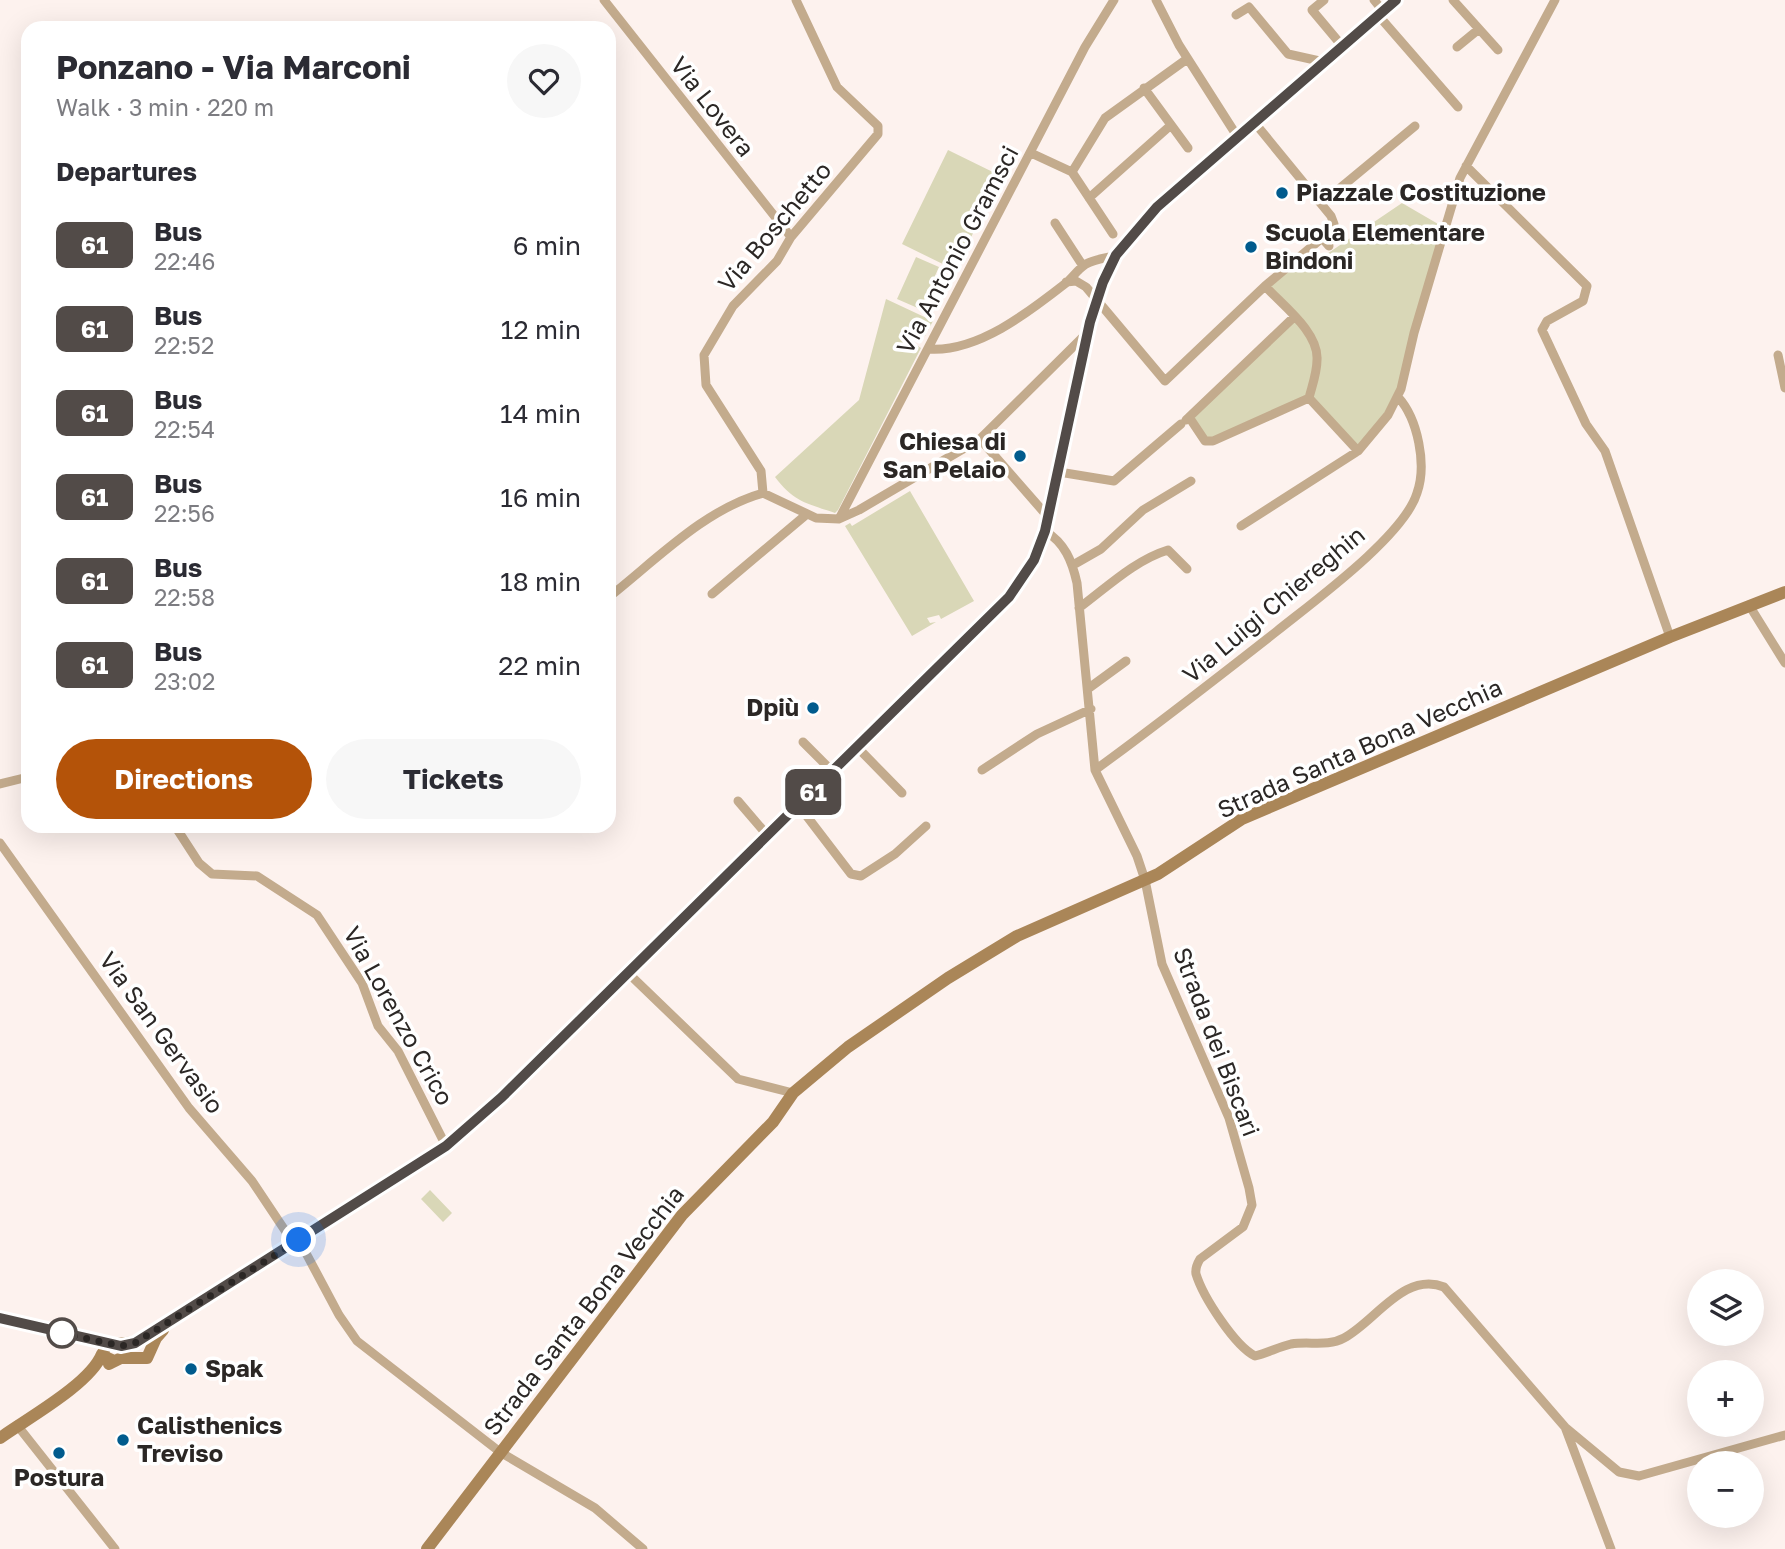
<!DOCTYPE html>
<html lang="en">
<head>
<meta charset="utf-8">
<style>
	:root { --surface:#fff; --page:#f7f7f7; --text:#2b2b33; --muted:#7c7c81; --accent:#b45309 }
	body { margin:0; font-family:"Golos Text",sans-serif; background:var(--page); color:var(--text); height:100vh; display:flex; flex-direction:column; font-size:26px; white-space:nowrap }
	* { box-sizing:border-box; margin:0 }
	p { font-size:23px; color:var(--muted) }
	.icon { flex:none; width:38px; height:38px; fill:none; stroke:currentColor; stroke-width:2; stroke-linecap:round; stroke-linejoin:round }
	.map { position:relative; flex:1; overflow:hidden }
	.drawer { position:absolute; left:21px; top:21px; width:595px; height:812px; display:flex; flex-direction:column; background:var(--surface); border-radius:21px; box-shadow:0 7px 28px #0002 }
	.drawer>* { flex:none }
	.badge { padding:0 14px; border-radius:10px; font-size:24px; line-height:46px }
	.fabs { position:absolute; left:1687px; top:1269px; display:grid; gap:14px }
	.fabs a { display:grid; place-items:center; width:77px; height:77px; border-radius:50%; background:var(--surface); box-shadow:0 7px 28px #0002; font-size:35px }
	.you { position:absolute; width:35px; height:35px; margin:-18px; border:5px solid #fff; border-radius:50%; background:#1a73e8; box-shadow:0 0 0 10px #1a73e833 }
	.map>.badge { position:absolute; translate:-50% -50%; box-shadow:0 0 0 4px #fff }
	h2 { padding:0 35px; font-size:26px; line-height:63px }
	.round { display:grid; place-items:center; flex:none; width:74px; height:74px; border-radius:37px; background:var(--page) }
	.summary { display:flex; align-items:center; justify-content:space-between; height:119px; padding:0 35px }
	h1 { font-size:33px; font-weight:700; line-height:52px }
	.cta { display:flex; gap:14px; margin-top:auto; padding:14px 35px }
	.cta a { flex:1; height:80px; border-radius:42px; background:var(--accent); color:#fff; font-size:28px; font-weight:700; line-height:80px; text-align:center }
	.cta a+a { background:var(--page); color:var(--text) }
	ul { padding:0; list-style:none }
	li { display:flex; align-items:center; gap:21px; height:84px; padding:0 35px }
	li div { flex:1 }
	li b { display:block; font-size:26px }
	li em { font-style:normal }
	li .badge { min-width:77px; font-weight:700; text-align:center }
	.map>svg:first-child { display:block }
	.green { fill:#d9d7b7 }
	.lines { fill:none; stroke-linecap:round; stroke-linejoin:round }
	.street { stroke:#c3ab8d; stroke-width:9 }
	.secondary { stroke:#aa8658; stroke-width:12 }
	.line-casing { stroke:#fff; stroke-width:16 }
	.line { stroke:#524b48; stroke-width:10 }
	.walk { stroke:#2b2725; stroke-width:7; stroke-dasharray:0 12.6 }
	.poi-dot { fill:#015b8d; stroke:#fff; stroke-width:2.5 }
	.stop-dot { fill:#fff; stroke:#524b48; stroke-width:3.5 }
	.labels { text-anchor:middle; stroke-width:7; stroke-linejoin:round; paint-order:stroke }
	.street-label { font-size:24px; fill:#2b2725; stroke:#fff }
	.poi-label { font-size:24px; font-weight:bold; fill:#2b2725; stroke:#fff; text-anchor:start }
</style>
</head>
<body>
<div class="map">
<svg width="1785" height="1549" viewBox="0 0 1785 1549">
	<rect width="100%" height="100%" fill="#fdf2ee"/>
	<path class="green" d="M948,150L1001,176L955,270L902,244Z
		M1402,203L1445,228L1401,389L1358,451L1309,398L1205,441L1189,417L1293,318L1265,286L1305,253L1318,260Z
		M916,257L939,267L920,309L897,299Z
		M886,299L933,321L925,336L917,333L912,342L921,348L838,510L835,513C806,503 794,502 775,477L859,400Z
		M910,491L974,601L941,619L939,615L927,618L930,623L936,622L912,636L845,526L850,523L852,526Z
		M430,1190L452,1213L443,1222L421,1199Z"/>
	<g class="lines">
		<path class="street" d="M604,0L791,237
			M1156,0L1179,45L1237,136
			M1324,0L1312,10L1343,47
			M1374,0L1383,11
			M1453,0L1498,50
			M1236,15L1249,7L1288,54L1324,62
			M1378,15L1458,107
			M1457,47L1479,29
			M1144,88L1188,148
			M1254,122L1331,216L1334,224L1322,238L1329,246
			M1031,153L1072,172L1113,234
			M1466,166L1587,286L1583,301L1547,321L1542,330L1586,424L1605,451L1670,637
			M1072,172L1105,118L1187,59
			M1089,198L1171,125
			M1322,203L1415,126
			M1055,223L1083,266
			M1066,282L1076,281L1086,287L1165,381L1265,286L1322,238
			M1265,286C1282,305 1319,332 1317,360C1317,373 1312,386 1309,398L1358,451
			M928,349C977,353 1029,312 1066,283C1073,277 1078,269 1086,264C1095,259 1107,258 1117,255
			M1778,355L1785,388
			M1189,417L1205,441H1213L1309,398
			M1186,420L1294,317
			M980,439L1049,518
			M1059,472L1114,481L1181,424
			M763,493L761,471L706,385L704,355L733,306L777,261L791,237L878,134V126L837,87L796,0
			M839,519L1085,47L1114,0
			M1241,526L1358,451L1388,415L1401,389L1414,333L1460,178L1555,0
			M1045,531C1065,543 1072,561 1077,583L1095,770L1137,856L1145,880L1162,964L1229,1118L1249,1188L1252,1205L1243,1227L1200,1259C1197,1264 1195,1268 1196,1274C1203,1297 1235,1346 1255,1356C1267,1353 1279,1347 1291,1344C1310,1341 1327,1347 1344,1338C1375,1322 1404,1271 1444,1287L1565,1427L1611,1549
			M1073,565L1101,549L1143,510L1191,481
			M712,594L807,514
			M609,597C656,560 705,509 763,493L816,518L839,519L859,510L980,439L1087,333
			M1749,605L1785,663
			M1079,608C1106,588 1135,560 1168,550L1187,569
			M1089,688L1126,661
			M803,742L833,772
			M858,748L902,793
			M982,770L1037,734L1091,709
			M1095,770C1157,725 1217,678 1277,631C1313,602 1404,536 1417,493C1427,465 1418,419 1398,397
			M0,784L28,777
			M738,801L768,836
			M799,806L851,874L861,876L895,854L926,826
			M175,826L199,863L212,874L257,876L317,915L362,983L378,1026L398,1051L446,1146
			M0,843L189,1108L252,1181L294,1244
			M628,973L738,1079L793,1093
			M299,1240L339,1315L357,1341L500,1452L595,1508L643,1549
			M0,1318L111,1343
			M17,1425L115,1549
			M1566,1428L1619,1472L1639,1476L1785,1435"/>
		<path class="secondary" d="M114,1361L103,1356L105,1345L137,1342L426,1159L465,1131L738,866L1009,597L1034,560L1045,531L1090,322L1103,282L1117,255L1157,207L1396,0
			M109,1364L121,1358H147L156,1338L163,1330
			M0,1438C28,1418 90,1384 102,1354
			M427,1549L682,1215L773,1122L793,1093L848,1047L948,978L1017,936L1158,874L1242,819L1670,637L1785,592"/>
	</g>
	<g class="lines">
		<defs>
			<path id="line" d="M0,1318L121,1346L135,1343L446,1146L502,1097L1009,597L1034,560L1045,531L1090,322L1103,282L1116,255L1157,207L1396,0"/>
		</defs>
		<use href="#line" class="line-casing"/>
		<use href="#line" class="line"/>
		<path class="walk" d="M62,1333L121,1346L135,1343L299,1240"/>
	</g>
	<g class="poi-dot">
		<circle cx="1282" cy="193" r="7"/>
		<circle cx="1251" cy="247" r="7"/>
		<circle cx="1020" cy="456" r="7"/>
		<circle cx="813" cy="708" r="7"/>
		<circle cx="191" cy="1369" r="7"/>
		<circle cx="123" cy="1440" r="7"/>
		<circle cx="59" cy="1453" r="7"/>
	</g>
	<circle class="stop-dot" cx="62" cy="1333" r="14"/>
	<g class="labels">
		<g class="street-label">
			<text transform="translate(712 107) rotate(52)" y="8">Via Lovera</text>
			<text transform="translate(775 227) rotate(-50)" y="8">Via Boschetto</text>
			<text transform="translate(958 250) rotate(-62)" y="8">Via Antonio Gramsci</text>
			<text transform="translate(1274 605) rotate(-40)" y="8">Via Luigi Chiereghin</text>
			<text transform="translate(1360 749) rotate(-24)" y="8">Strada Santa Bona Vecchia</text>
			<text transform="translate(398 1016) rotate(61)" y="8">Via Lorenzo Crico</text>
			<text transform="translate(161 1033) rotate(54)" y="8">Via San Gervasio</text>
			<text transform="translate(1216 1042) rotate(69)" y="8">Strada dei Biscari</text>
			<text transform="translate(584 1311) rotate(-52)" y="8">Strada Santa Bona Vecchia</text>
		</g>
		<g class="poi-label">
			<text x="1296" y="201">Piazzale Costituzione</text>
			<text x="1265" y="241">Scuola Elementare<tspan x="1265" dy="28">Bindoni</tspan></text>
			<text x="1006" y="450" text-anchor="end">Chiesa di<tspan x="1006" dy="28">San Pelaio</tspan></text>
			<text x="799" y="716" text-anchor="end">Dpiù</text>
			<text x="205" y="1377">Spak</text>
			<text x="137" y="1434">Calisthenics<tspan x="137" dy="28">Treviso</tspan></text>
			<text x="59" y="1486" text-anchor="middle">Postura</text>
		</g>
	</g>
</svg>
<div class="fabs">
<a><svg class="icon" aria-label="layers" viewBox="0 0 24 24"><path d="M12 4l9 5-9 5-9-5zM3 14l9 5 9-5"/></svg></a>
<a>+</a>
<a>−</a>
</div>
<div class="you" style="left:299px;top:1240px"></div>
<b class="badge" style="left:813px;top:792px;background:#524b48;color:#fff">61</b>
<section class="drawer">
<div class="summary"><div><h1>Ponzano - Via Marconi</h1><p>Walk · 3 min · 220 m</p></div><a class="round"><svg class="icon" aria-label="heart" viewBox="0 0 24 24"><path d="M12 20l-8-8c-3-5 5-10 8-4 3-6 11-1 8 4z"/></svg></a></div>
<h2>Departures</h2>
<ul>
<li><span class="badge" style="background:#524b48;color:#fff">61</span><div><b>Bus</b><p>22:46</p></div><em>6 min</em></li>
<li><span class="badge" style="background:#524b48;color:#fff">61</span><div><b>Bus</b><p>22:52</p></div><em>12 min</em></li>
<li><span class="badge" style="background:#524b48;color:#fff">61</span><div><b>Bus</b><p>22:54</p></div><em>14 min</em></li>
<li><span class="badge" style="background:#524b48;color:#fff">61</span><div><b>Bus</b><p>22:56</p></div><em>16 min</em></li>
<li><span class="badge" style="background:#524b48;color:#fff">61</span><div><b>Bus</b><p>22:58</p></div><em>18 min</em></li>
<li><span class="badge" style="background:#524b48;color:#fff">61</span><div><b>Bus</b><p>23:02</p></div><em>22 min</em></li>
</ul>
<div class="cta"><a>Directions</a><a>Tickets</a></div>
</section>
</div>
</body>
</html>
